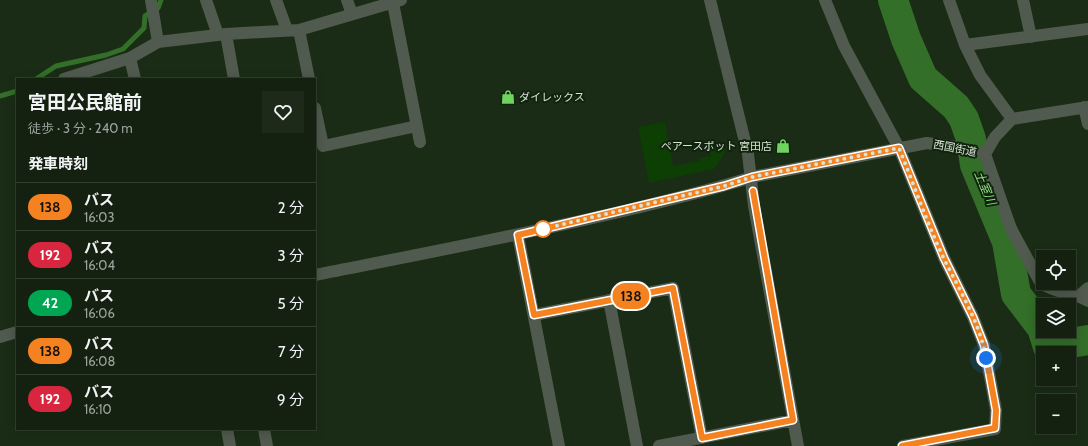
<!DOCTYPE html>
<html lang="ja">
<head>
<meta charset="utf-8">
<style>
	:root { --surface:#142110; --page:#1d2919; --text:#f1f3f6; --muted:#9da39f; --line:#333e30 }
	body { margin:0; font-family:Cabin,"Noto Sans JP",sans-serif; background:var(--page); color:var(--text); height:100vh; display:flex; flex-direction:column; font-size:15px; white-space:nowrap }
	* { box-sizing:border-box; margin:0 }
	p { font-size:13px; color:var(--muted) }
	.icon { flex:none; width:22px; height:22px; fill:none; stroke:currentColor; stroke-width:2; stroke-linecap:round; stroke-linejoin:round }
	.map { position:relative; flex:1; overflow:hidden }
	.sheet { position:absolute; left:16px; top:78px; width:300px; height:352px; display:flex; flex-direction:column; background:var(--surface); border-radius:0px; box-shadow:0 2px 10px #0003,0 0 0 1px var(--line) }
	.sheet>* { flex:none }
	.badge { padding:0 8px; border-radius:13px; font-size:14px; line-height:26px }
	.fabs { position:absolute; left:1036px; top:250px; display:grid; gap:8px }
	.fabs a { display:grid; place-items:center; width:40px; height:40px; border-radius:0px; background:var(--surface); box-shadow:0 2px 10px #0003,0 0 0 1px var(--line); font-size:20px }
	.you { position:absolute; width:20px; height:20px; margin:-10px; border:3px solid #fff; border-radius:50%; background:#1a73e8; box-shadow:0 0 0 6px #1a73e833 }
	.map>.badge { position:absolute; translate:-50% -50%; box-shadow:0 0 0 2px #fff }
	h2 { padding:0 12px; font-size:15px; line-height:36px }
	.round { display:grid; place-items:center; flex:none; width:42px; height:42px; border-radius:0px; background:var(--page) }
	.head { display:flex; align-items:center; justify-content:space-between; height:68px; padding:0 12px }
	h1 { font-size:19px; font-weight:700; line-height:30px }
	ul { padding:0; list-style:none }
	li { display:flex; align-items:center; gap:12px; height:48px; padding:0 12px; border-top:1px solid var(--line) }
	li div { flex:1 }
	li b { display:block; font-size:15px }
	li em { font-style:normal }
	li .badge { min-width:44px; font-weight:700; text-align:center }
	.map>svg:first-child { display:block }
	.green { fill:#0d3e03 }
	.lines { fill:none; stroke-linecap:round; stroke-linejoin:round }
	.stream { stroke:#336f29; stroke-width:5 }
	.river { stroke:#336f29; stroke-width:30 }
	.minor { stroke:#515a4f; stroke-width:12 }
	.line-casing { stroke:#fff; stroke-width:9 }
	.line { stroke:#f58220; stroke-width:6 }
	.walk { stroke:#d7e3d5; stroke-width:4; stroke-dasharray:0 7.2 }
	.stop-dot { fill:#fff; stroke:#f58220; stroke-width:2 }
	.labels { text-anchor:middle; stroke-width:4; stroke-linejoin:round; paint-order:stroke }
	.poi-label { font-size:11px; fill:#d7e3d5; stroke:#10230d; text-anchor:start }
	.street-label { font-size:11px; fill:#d7e3d5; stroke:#10230d }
	.water-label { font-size:12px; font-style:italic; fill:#91e283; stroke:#10230d }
</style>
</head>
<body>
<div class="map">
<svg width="1088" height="446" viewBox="0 0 1088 446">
	<rect width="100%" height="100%" fill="#1a2c16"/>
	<path class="green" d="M665,122L673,166L700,161L699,158L711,156L709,147L723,144L725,153L714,169L649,183L638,127Z"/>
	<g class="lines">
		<path class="stream" d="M36,79L56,66L106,55L123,49L144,28L145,16L158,8L161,0
			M0,96L17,91"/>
		<path class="river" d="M893,0L906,39L923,78L956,107L964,119L971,139L975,165L1007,242L1016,294L1042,328L1048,347L1088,340"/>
		<path class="minor" d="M151,0L158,42
			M206,0L218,35
			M276,0L287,30
			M347,0L352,14
			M710,0L748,154L754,206L798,446
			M825,0L844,46L899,148L944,258L973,317L984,345L996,410L995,429L903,446
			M949,0L965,45L980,75L1012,119
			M1023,0L1031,37
			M393,3L420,142
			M299,30L309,79
			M226,34L234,79
			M965,45L1088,29
			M130,58L135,79
			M64,79L130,58L158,42L226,34L299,30L401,0
			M1084,107L1088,124
			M315,108L323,146L417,126
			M985,154L995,137L1012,119L1088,107
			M518,235L559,446
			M315,275C421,254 527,234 632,209C672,199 712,190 752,177L927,143L955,147L985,154L1011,229L1039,280C1051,294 1072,291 1088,301
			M1079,296L1088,288
			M609,300L637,446
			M534,315L673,288L702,438
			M0,337L17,332
			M227,429L230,446
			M264,429L267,446
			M659,446L793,420"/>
	</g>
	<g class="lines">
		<defs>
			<path id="line" d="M753,191L793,420L702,438L673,288L534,315L518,235L724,186L752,177L899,148L944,258L973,317L984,345L996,410L995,428L902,446"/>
		</defs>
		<use href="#line" class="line-casing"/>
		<use href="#line" class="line"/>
		<path class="walk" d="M543,229L724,186L752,177L899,148C914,185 927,223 944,259C960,291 980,323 986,358"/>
	</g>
	<defs>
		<symbol id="shop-bare" viewBox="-9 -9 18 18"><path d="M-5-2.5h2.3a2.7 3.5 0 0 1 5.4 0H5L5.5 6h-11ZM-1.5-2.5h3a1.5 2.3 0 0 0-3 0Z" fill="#70d35f" stroke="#10230d" stroke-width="2.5" paint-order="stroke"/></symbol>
	</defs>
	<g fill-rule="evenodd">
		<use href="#shop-bare" x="498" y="87" width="20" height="20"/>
		<use href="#shop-bare" x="773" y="136" width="20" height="20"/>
	</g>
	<circle class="stop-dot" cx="543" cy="229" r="8"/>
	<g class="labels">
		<g class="poi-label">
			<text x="519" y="101">ダイレックス</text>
			<text x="772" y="150" text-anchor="end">ペアースポット 宮田店</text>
		</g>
		<g class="street-label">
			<text transform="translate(955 148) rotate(11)" y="4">西国街道</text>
		</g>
		<g class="water-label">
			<text transform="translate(985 188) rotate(67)" y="4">土室川</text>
		</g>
	</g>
</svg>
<div class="fabs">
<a><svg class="icon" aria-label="locate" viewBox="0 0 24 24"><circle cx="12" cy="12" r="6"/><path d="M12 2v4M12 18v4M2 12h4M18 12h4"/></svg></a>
<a><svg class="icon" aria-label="layers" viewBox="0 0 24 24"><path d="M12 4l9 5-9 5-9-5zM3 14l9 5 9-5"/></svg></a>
<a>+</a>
<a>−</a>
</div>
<div class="you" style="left:986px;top:358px"></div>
<b class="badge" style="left:631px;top:296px;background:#f58220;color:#111">138</b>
<section class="sheet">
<div class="head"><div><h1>宮田公民館前</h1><p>徒歩 · 3 分 · 240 m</p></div><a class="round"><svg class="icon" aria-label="heart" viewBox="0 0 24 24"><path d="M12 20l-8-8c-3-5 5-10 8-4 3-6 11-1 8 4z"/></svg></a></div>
<h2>発車時刻</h2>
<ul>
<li><span class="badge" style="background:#f58220;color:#111">138</span><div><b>バス</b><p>16:03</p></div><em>2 分</em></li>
<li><span class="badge" style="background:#d7263d;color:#fff">192</span><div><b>バス</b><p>16:04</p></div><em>3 分</em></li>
<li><span class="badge" style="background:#00a651;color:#fff">42</span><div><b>バス</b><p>16:06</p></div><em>5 分</em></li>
<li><span class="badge" style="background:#f58220;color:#111">138</span><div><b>バス</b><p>16:08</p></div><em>7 分</em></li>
<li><span class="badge" style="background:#d7263d;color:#fff">192</span><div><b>バス</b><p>16:10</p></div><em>9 分</em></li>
</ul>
</section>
</div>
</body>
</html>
